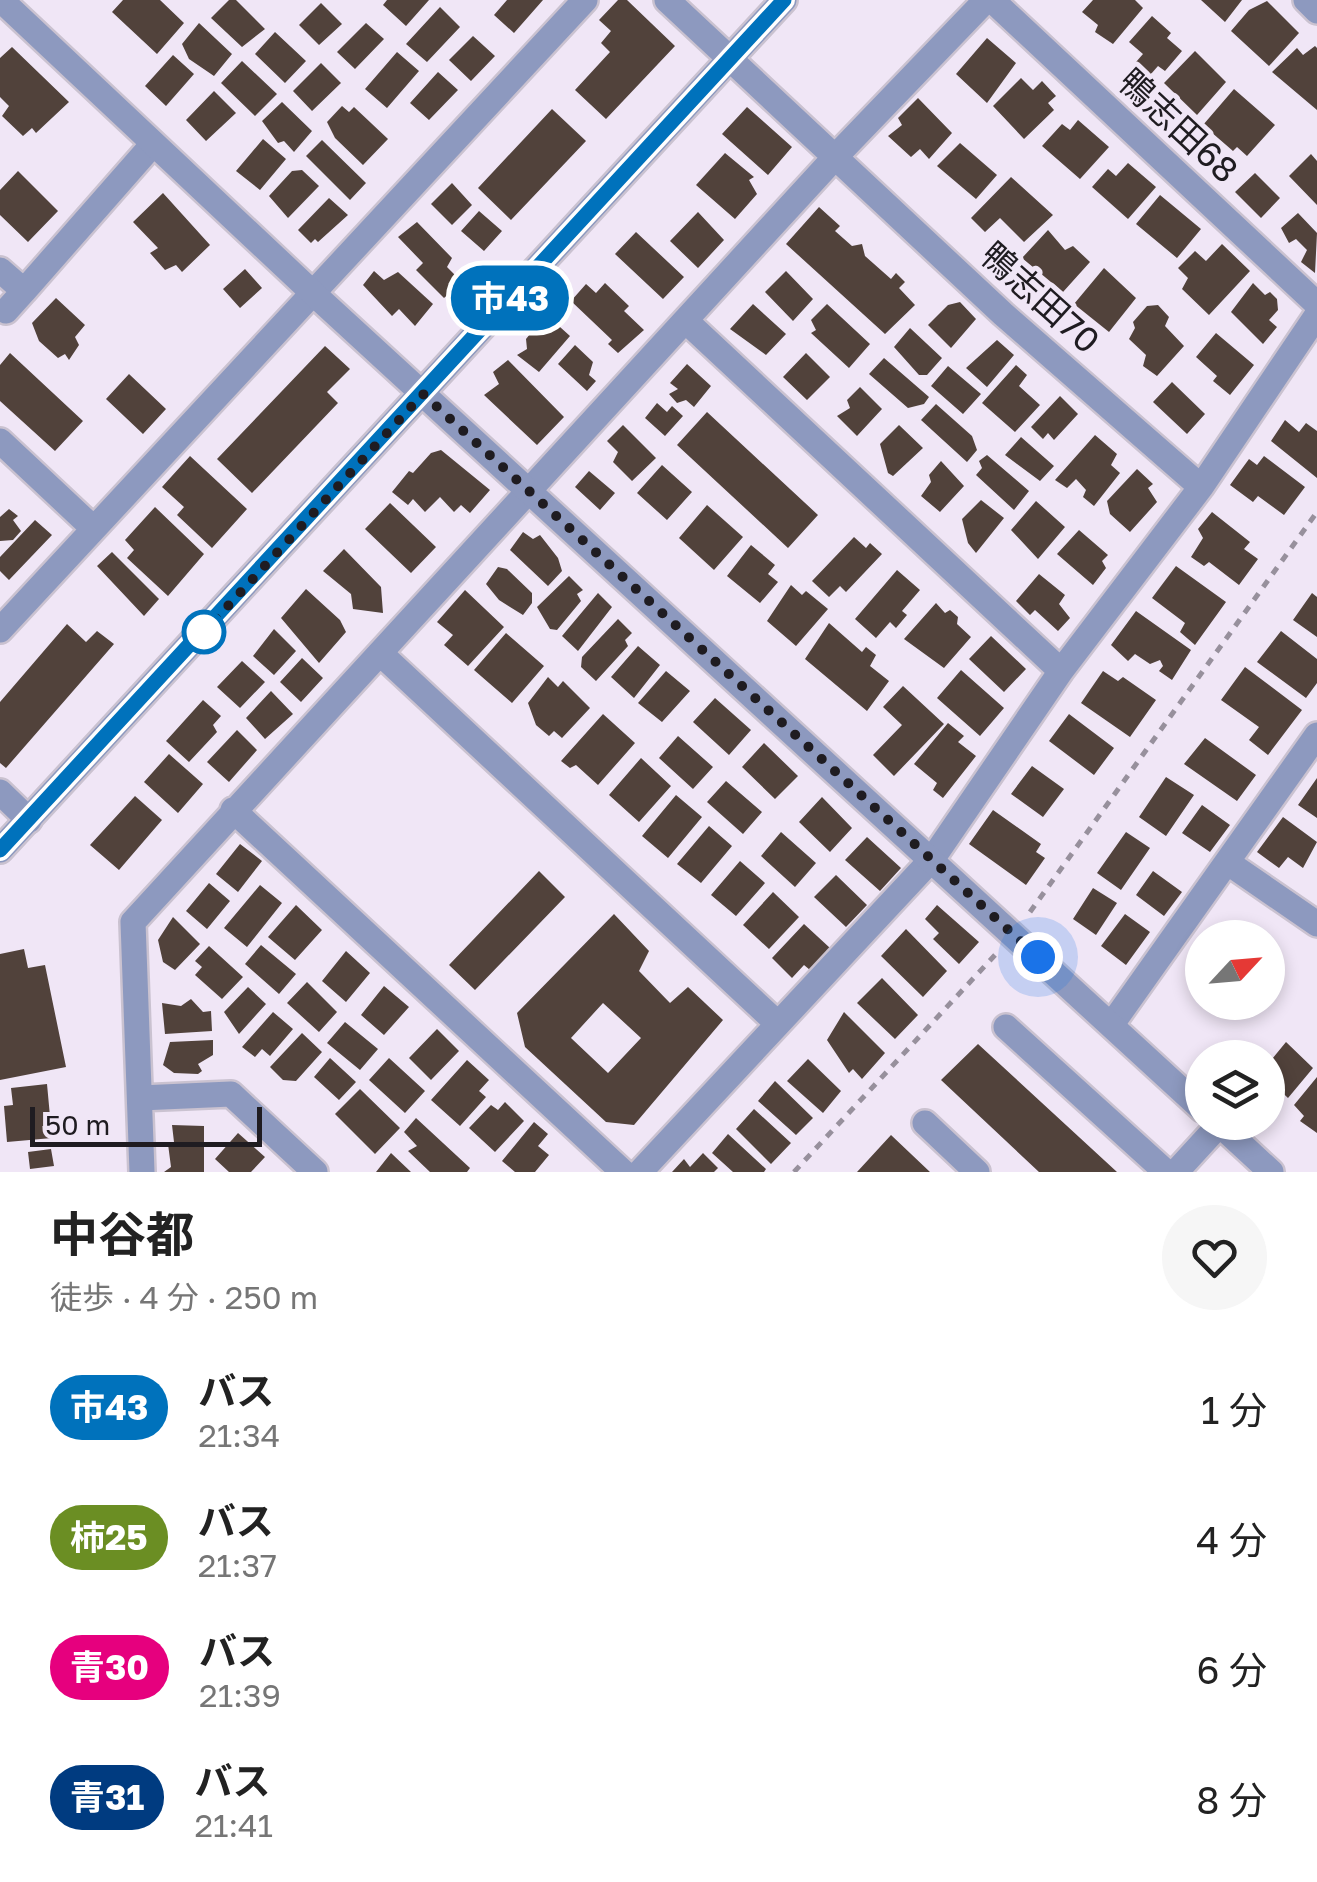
<!DOCTYPE html>
<html lang="ja">
<head>
<meta charset="utf-8">
<style>
	:root { --surface:#fff; --page:#f6f6f6; --text:#222; --muted:#767676 }
	body { margin:0; font-family:"Golos Text","Noto Sans JP",sans-serif; background:var(--page); color:var(--text); height:100vh; display:flex; flex-direction:column; font-size:38px; white-space:nowrap }
	* { box-sizing:border-box; margin:0 }
	p { font-size:32px; color:var(--muted) }
	.icon { flex:none; width:55px; height:55px; fill:none; stroke:currentColor; stroke-width:2; stroke-linecap:round; stroke-linejoin:round }
	.map { position:relative; height:1172px; overflow:hidden }
	.drawer { display:flex; flex-direction:column; background:var(--surface); flex:1 }
	.drawer>* { flex:none }
	.badge { padding:0 20px; border-radius:32px; font-size:35px; line-height:65px }
	.needle { width:65px; rotate:64deg }
	.controls { position:absolute; left:1185px; top:920px; display:grid; gap:20px }
	.controls a { display:grid; place-items:center; width:100px; height:100px; border-radius:50%; background:var(--surface); box-shadow:0 5px 15px #0003; font-size:50px }
	.scale { position:absolute; left:30px; bottom:25px; width:232px; box-sizing:border-box; padding-left:10px; border:5px solid #1f1c21; border-top:0; font-size:28px; line-height:35px; white-space:nowrap; color:#1f1c21; -webkit-text-stroke:8px #f0e6f6; paint-order:stroke }
	.you { position:absolute; width:50px; height:50px; margin:-25px; border:8px solid #fff; border-radius:50%; background:#1a73e8; box-shadow:0 0 0 15px #1a73e833 }
	.map>.badge { position:absolute; translate:-50% -50%; box-shadow:0 0 0 5px #fff }
	.round { display:grid; place-items:center; flex:none; width:105px; height:105px; border-radius:52px; background:var(--page) }
	.overview { display:flex; align-items:center; justify-content:space-between; height:170px; padding:0 50px }
	h1 { font-size:48px; font-weight:700; line-height:75px }
	ul { padding:0; list-style:none }
	li { display:flex; align-items:center; gap:30px; height:130px; padding:0 50px }
	li div { flex:1 }
	li b { display:block; font-size:38px }
	li em { font-style:normal }
	li .badge { min-width:110px; font-weight:700; text-align:center }
	.map>svg:first-child { display:block }
	.building { fill:#51423b; fill-rule:evenodd }
	.lines { fill:none; stroke-linecap:round; stroke-linejoin:round }
	.minor-casing { stroke:#cac2d0; stroke-width:30 }
	.tertiary-casing { stroke:#cac2d0; stroke-width:30 }
	.path { stroke:#97909c; stroke-width:5; stroke-dasharray:8 8; stroke-linecap:butt }
	.minor { stroke:#8d99bf; stroke-width:25 }
	.tertiary { stroke:#8d99bf; stroke-width:25 }
	.line-casing { stroke:#fff; stroke-width:22 }
	.line { stroke:#0072bc; stroke-width:15 }
	.walk { stroke:#1f1c21; stroke-width:10; stroke-dasharray:0 18 }
	.stop-dot { fill:#fff; stroke:#0072bc; stroke-width:5 }
	.labels { text-anchor:middle; stroke-width:10; stroke-linejoin:round; paint-order:stroke }
	.street-label { font-size:35px; fill:#1f1c21; stroke:#f0e6f6 }
</style>
</head>
<body>
<div class="map">
<svg width="1317" height="1172" viewBox="0 0 1317 1172">
	<rect width="100%" height="100%" fill="#f0e6f6"/>
	<path class="building" d="M123,0H160L184,23L157,54L112,12Z
		M229,0H236L265,29L242,47L211,18Z
		M387,0H429L406,26L383,5Z
		M507,0H543L514,33L494,15Z
		M618,0H627L675,46L606,119L575,90L610,52L601,43L611,31L599,20Z
		M1093,0H1135L1143,8L1113,44L1095,32L1098,25L1082,12Z
		M1201,0H1242L1225,22Z
		M1267,1L1299,33L1269,66L1231,31L1249,10Z
		M321,3L342,24L319,45L299,25Z
		M440,7L460,27L427,62L406,44Z
		M1152,16L1171,33L1167,38L1182,51L1165,71L1158,66L1151,74L1136,62L1143,54L1129,42Z
		M199,23L232,54L214,76L189,59L182,44Z
		M366,23L384,39L355,69L337,52Z
		M275,32L306,61L285,83L255,54Z
		M473,36L495,56L471,81L449,60Z
		M987,38L1016,63L987,103L956,74Z
		M1315,46L1317,48V110L1272,72L1297,48L1303,55Z
		M12,47L69,102L36,133L32,128L23,136L2,116L9,106L0,97V58Z
		M1195,51L1226,82L1197,115L1164,83Z
		M397,52L419,71L387,108L365,89Z
		M173,55L194,74L166,106L145,86Z
		M242,61L277,94L255,116L221,83Z
		M321,63L341,83L312,111L293,91Z
		M438,72L458,90L429,120L410,103Z
		M1021,78L1033,90L1042,81L1056,96L1048,103L1054,110L1024,139L993,106Z
		M1234,89L1275,125L1247,156L1237,147L1233,151L1203,125Z
		M214,91L236,113L206,141L186,120Z
		M918,98L952,133L929,159L920,149L911,157L888,136L902,125L898,118Z
		M282,102L312,131L294,152L284,141L278,143L262,121Z
		M342,106L349,112L354,107L388,139L363,165L335,138L327,122Z
		M747,107L792,147L768,175L722,134Z
		M552,109L586,141L511,220L478,188Z
		M1078,120L1109,147L1080,179L1042,146L1062,124L1070,130Z
		M263,139L286,159L260,190L236,171Z
		M322,140L366,183L350,200L306,156Z
		M960,143L997,175L976,199L937,166Z
		M725,153L754,177L749,180L757,194L735,219L696,185Z
		M1311,154L1317,161V205L1289,176Z
		M1128,163L1156,187L1128,219L1092,187L1108,169L1116,176Z
		M302,170L319,186L288,218L269,196L292,171Z
		M18,171L58,211L28,242L0,215V190Z
		M1255,173L1280,198L1261,218L1235,192Z
		M1011,177L1053,215L1024,242L1000,218L985,232L971,218Z
		M452,183L472,205L452,225L431,204Z
		M163,193L210,245L182,272L176,265L165,270L150,253L158,248L133,222Z
		M1160,195L1201,229L1177,258L1136,224Z
		M329,198L348,215L318,242L315,239L311,243L298,230Z
		M819,207L840,226L835,231L852,246L862,244L865,256L891,279L896,273L905,282L899,288L915,305L885,334L786,244Z
		M479,211L502,231L484,251L461,231Z
		M698,212L724,240L698,268L670,241Z
		M1298,213L1317,233L1315,273L1301,262L1307,250L1296,239L1289,243L1281,228Z
		M417,222L452,258L447,267L462,282L444,298L416,270L423,263L398,237Z
		M1048,230L1065,250L1073,246L1090,262L1063,292L1022,258Z
		M636,232L684,277L663,299L615,254Z
		M1222,244L1250,271L1209,315L1182,289L1188,278L1178,268L1195,251L1206,261Z
		M1104,268L1136,298L1109,332L1074,304Z
		M245,269L262,288L240,308L223,289Z
		M374,271L384,280L398,272L433,304L415,326L399,309L392,316L363,285Z
		M786,271L813,299L793,321L765,292Z
		M605,283L629,306L624,311L644,330L618,353L608,344L612,340L571,301L586,284L596,293Z
		M1253,283L1265,295L1270,292L1277,299L1278,310L1269,320L1277,327L1263,344L1231,312Z
		M56,298L85,325L75,337L79,345L69,360L65,354L58,358L39,341L32,323Z
		M960,302L976,319L951,348L928,325L948,305Z
		M753,304L786,334L766,355L730,329Z
		M827,304L870,344L849,368L811,333L816,330L811,320Z
		M1158,305L1169,317L1165,326L1184,346L1157,376L1143,366L1146,355L1129,339L1135,328L1133,322L1147,306Z
		M550,318L570,336L539,372L517,355L527,349L526,339L534,329Z
		M910,328L942,358L927,375H919L894,347Z
		M1216,333L1254,365L1230,395L1213,381L1217,376L1196,357Z
		M997,340L1014,355L987,387L966,368Z
		M575,345L593,362L589,375L596,381L587,391L558,364Z
		M325,346L350,369L327,392L338,403L252,493L217,459Z
		M10,353L83,421L55,451L0,401V365Z
		M806,353L830,377L807,400L783,377Z
		M884,358L929,397L924,404L908,408L869,374Z
		M508,360L564,417L537,445L484,395L499,384L493,372Z
		M687,364L711,386L694,407L686,400L677,403L669,394L678,389L670,383Z
		M1016,365L1027,375L1019,386L1040,405L1015,432L982,403Z
		M948,366L981,394L963,414L931,386Z
		M129,374L166,409L143,434L106,399Z
		M1172,382L1205,414L1187,434L1153,402Z
		M860,387L882,409L857,436L837,416L850,408L847,400Z
		M1060,396L1078,414L1054,440L1048,433L1043,439L1031,427Z
		M657,403L667,412L672,406L683,416L665,436L645,418Z
		M936,404L972,436L977,450L967,462L921,420Z
		M707,412L818,515L788,548L677,445Z
		M1285,420L1299,432L1306,423L1317,431V478L1271,441Z
		M623,425L656,458L632,481L613,462L618,452L607,441Z
		M899,425L923,448L893,476L888,473L880,444Z
		M1095,435L1117,454L1111,465L1120,473L1094,506L1083,497L1086,490L1076,479L1067,488L1055,480Z
		M1021,437L1054,466L1040,481L1005,455Z
		M441,450L490,490L470,513L461,505L454,512L440,497L425,512L413,499L408,505L392,492L409,471L413,473L431,453Z
		M987,455L1029,491L1014,510L976,475L982,468L979,461Z
		M190,456L247,509L212,548L177,515L184,507L162,487Z
		M1264,456L1305,487L1284,515L1258,496L1253,502L1230,485L1249,459L1257,465Z
		M941,461L964,486L940,512L921,496L931,482L929,475Z
		M662,465L692,492L667,520L637,493Z
		M1137,469L1153,484L1148,488L1157,502L1130,532L1110,514L1107,501Z
		M589,471L615,493L600,510L575,487Z
		M981,500L1004,518L976,553L968,543L962,519Z
		M1036,501L1065,527L1038,559L1011,530Z
		M390,503L436,547L411,573L365,529Z
		M707,505L743,537L714,570L679,538Z
		M155,507L204,554L168,596L127,558L134,550L125,540Z
		M9,509L18,516L13,520L21,531L13,540L0,541V517Z
		M1212,512L1250,542L1244,549L1258,559L1239,585L1209,562L1204,566L1191,557L1203,538L1198,529Z
		M35,520L52,535L9,580L0,571V557Z
		M1079,530L1108,555L1102,561L1106,568L1093,585L1057,554Z
		M523,532L533,539L540,535L558,558L562,571L548,586L510,550Z
		M854,537L866,548L870,543L882,554L846,592L840,586L829,597L812,581Z
		M751,545L775,565L768,574L778,582L760,603L727,576Z
		M344,549L381,587L383,613L353,609L351,594L323,571Z
		M112,552L159,599L144,616L97,566Z
		M1176,566L1226,602L1195,645L1180,632L1185,623L1152,598Z
		M498,567L507,569L532,593V603L523,615L499,600L486,584Z
		M897,570L920,590L902,611L907,615L896,628L890,622L876,638L855,619Z
		M1039,574L1065,595L1059,604L1070,618L1058,631L1035,610L1030,615L1016,601Z
		M569,576L583,590L577,594L581,601L557,630L550,629L537,607Z
		M791,585L802,595L806,591L828,609L796,646L767,621Z
		M306,589L340,620L346,632L319,663L281,618Z
		M465,590L504,627L468,666L444,645L453,635L437,622Z
		M598,593L612,607L578,651L562,636Z
		M1312,593L1317,597V637L1293,620Z
		M936,603L945,613L950,610L958,617L957,624L971,637L944,668L904,639Z
		M1136,611L1191,650L1172,680L1159,671L1163,666L1160,660L1150,664L1135,654L1128,661L1111,645Z
		M618,619L632,633L625,640L628,646L596,681L581,667L582,657Z
		M829,623L862,652L866,647L876,655L870,666L889,681L867,711L805,659Z
		M67,624L86,642L97,631L114,644L6,768L0,763V702Z
		M274,629L296,651L274,675L253,656Z
		M1281,631L1317,659V683L1306,698L1257,662Z
		M506,633L544,666L512,703L474,670Z
		M991,636L1026,669L1004,692L969,659Z
		M638,646L660,665L634,698L611,677Z
		M302,658L323,678L301,702L280,682Z
		M242,661L265,682L240,708L217,687Z
		M1245,667L1302,710L1268,755L1249,740L1259,727L1221,700Z
		M961,670L1004,708L980,736L937,698Z
		M666,671L690,691L662,722L638,703Z
		M1103,671L1118,681L1123,677L1156,700L1130,737L1081,703Z
		M548,677L558,687L563,681L590,708L562,738L554,731L549,736L536,725L528,703Z
		M903,686L944,724L894,776L873,755L902,725L883,707Z
		M271,691L293,714L265,739L246,718Z
		M715,698L751,730L729,755L693,722Z
		M203,700L221,716L213,725L217,732L189,762L166,741Z
		M603,714L635,743L598,785L576,765L570,768L561,761Z
		M1069,714L1114,748L1094,775L1049,741Z
		M948,723L964,736L958,742L976,756L943,798L933,790L937,783L914,764Z
		M237,730L257,750L229,782L207,762Z
		M678,736L713,767L693,789L659,758Z
		M1205,738L1256,775L1237,801L1184,764Z
		M764,743L798,776L775,799L742,767Z
		M169,754L203,784L178,813L144,782Z
		M641,758L671,786L639,822L609,795Z
		M1032,766L1064,789L1043,817L1011,794Z
		M1166,777L1194,795L1166,836L1139,817Z
		M1317,778V818L1298,805Z
		M726,781L762,812L743,834L707,802Z
		M676,795L702,817L668,858L642,836Z
		M135,796L162,820L119,870L90,845Z
		M822,797L852,828L830,852L799,822Z
		M1202,805L1230,825L1210,852L1182,833Z
		M993,810L1041,844L1036,852L1045,858L1026,885L969,844Z
		M1283,817L1317,842L1303,868L1288,857L1279,868L1257,852Z
		M709,826L732,846L701,883L677,864Z
		M781,832L816,863L795,887L761,856Z
		M1126,832L1150,848L1121,890L1097,873Z
		M867,837L901,868L880,891L845,860Z
		M240,844L262,861L238,892L216,874Z
		M740,861L765,883L736,916L711,895Z
		M539,871L565,897L475,990L449,965Z
		M1153,871L1182,892L1164,916L1136,895Z
		M836,875L867,905L846,927L814,897Z
		M209,883L230,901L207,929L186,911Z
		M260,885L282,903L247,947L224,928Z
		M1093,888L1117,903L1096,935L1073,919Z
		M773,892L799,917L769,949L743,925Z
		M296,905L322,930L295,960L268,937Z
		M937,905L979,942L959,964L933,939L939,933L925,919Z
		M614,914L649,951L639,971L670,1003L688,987L723,1020L634,1125L606,1122L525,1047L517,1013ZM603,1003L641,1038L608,1073L571,1038Z
		M1125,914L1150,932L1126,965L1101,946Z
		M173,917L200,944L175,970L163,962L158,940Z
		M804,924L830,948L810,970L804,965L792,978L772,958Z
		M906,929L947,971L923,997L881,956Z
		M261,945L296,974L279,994L245,964Z
		M209,946L243,977L222,999L195,975L202,967L195,961Z
		M24,949L28,968L45,965L66,1067L0,1080V954Z
		M346,951L370,973L346,1002L322,981Z
		M882,978L918,1015L895,1039L857,1003Z
		M307,982L337,1012L319,1032L287,1003Z
		M384,986L409,1007L384,1035L361,1015Z
		M248,987L266,1004L239,1034L224,1012Z
		M191,999L203,1012L211,1011L212,1031L165,1034L162,1003L181,1006Z
		M273,1012L293,1029L270,1056L262,1049L255,1057L242,1047Z
		M844,1012L885,1053L862,1079L853,1069L849,1073L827,1040Z
		M345,1022L378,1049L360,1070L327,1043Z
		M437,1029L459,1051L431,1080L409,1058Z
		M302,1033L322,1052L296,1081L283,1080L270,1067Z
		M213,1040V1055L198,1064L202,1071L198,1074L174,1073L163,1065L170,1042Z
		M1286,1042L1313,1068L1288,1098L1268,1079V1064Z
		M978,1044L1117,1172H1039L941,1080Z
		M330,1058L356,1082L339,1100L314,1077Z
		M389,1058L425,1091L405,1113L369,1080Z
		M808,1059L841,1091L823,1113L787,1081Z
		M467,1060L489,1080L479,1091L486,1097L460,1126L431,1100Z
		M1317,1077V1133L1300,1121L1304,1116L1294,1105Z
		M775,1081L813,1118L796,1135L758,1101Z
		M47,1084L52,1138L7,1142L4,1106L13,1105L11,1088Z
		M360,1089L400,1128L375,1154L335,1114Z
		M505,1102L524,1121L495,1152L469,1128L491,1105L498,1110Z
		M754,1109L791,1143L771,1164L736,1129Z
		M416,1118L470,1168L467,1172H430L408,1151L417,1146L404,1132Z
		M534,1122L548,1134L538,1146L549,1155L535,1172H515L502,1161Z
		M172,1125L204,1126V1172H164L171,1167L168,1144L174,1142Z
		M238,1133L265,1157L251,1172H229L215,1159Z
		M728,1134L766,1169L764,1172H733L712,1153Z
		M891,1135L930,1172H857Z
		M51,1149L54,1166L30,1169L28,1152Z
		M391,1153L411,1172H376Z
		M703,1153L718,1168L714,1172H672L684,1159L690,1167Z"/>
	<g class="lines">
		<defs>
			<path id="minor" d="M667,0L1003,314L1201,487
				M992,0L1317,304
				M1306,0L1317,11
				M0,270L24,291L153,144
				M6,311L24,291
				M687,322L1061,671
				M0,441L93,528
				M0,630L585,0
				M381,654L777,1023
				M0,792L29,820
				M233,810L623,1172
				M1227,862L1317,924
				M1112,1024L1317,735
				M1006,1027L1166,1172
				M140,1098L231,1094L315,1172
				M925,1123L977,1172
				M142,1172L133,922L837,155L986,0
				M640,1172L933,858L1061,671L1201,487L1317,315
				M1176,1172L1219,1125"/>
			<path id="tertiary" d="M1,0L315,295L1202,1109
				M0,850L784,0
				M1217,1122L1271,1172"/>
		</defs>
		<use href="#minor" class="minor-casing"/>
		<use href="#tertiary" class="tertiary-casing"/>
		<path class="path" d="M1030,912L1317,512
			M794,1172L995,955"/>
		<use href="#minor" class="minor"/>
		<use href="#tertiary" class="tertiary"/>
	</g>
	<g class="lines">
		<defs>
			<path id="line" d="M0,850L784,0"/>
		</defs>
		<use href="#line" class="line-casing"/>
		<use href="#line" class="line"/>
		<path class="walk" d="M204,632L423,394L1038,957"/>
	</g>
	<circle class="stop-dot" cx="204" cy="632" r="20"/>
	<g class="labels">
		<g class="street-label">
			<text transform="translate(1178 126) rotate(43)" y="12">鴨志田68</text>
			<text transform="translate(1040 298) rotate(42)" y="12">鴨志田70</text>
		</g>
	</g>
</svg>
<div class="controls">
<a><svg class="needle" viewBox="-14 -14 28 28"><path d="M0-13l5 13h-10z" fill="#e53935"/><path d="M0 13l5-13h-10z" fill="#767676"/></svg></a>
<a><svg class="icon" aria-label="layers" viewBox="0 0 24 24"><path d="M12 4l9 5-9 5-9-5zM3 14l9 5 9-5"/></svg></a>
</div>
<div class="scale">50 m</div>
<div class="you" style="left:1038px;top:957px"></div>
<b class="badge" style="left:510px;top:298px;background:#0072bc;color:#fff">市43</b>
</div>
<section class="drawer">
<div class="overview"><div><h1>中谷都</h1><p>徒歩 · 4 分 · 250 m</p></div><a class="round"><svg class="icon" aria-label="heart" viewBox="0 0 24 24"><path d="M12 20l-8-8c-3-5 5-10 8-4 3-6 11-1 8 4z"/></svg></a></div>
<ul>
<li><span class="badge" style="background:#0072bc;color:#fff">市43</span><div><b>バス</b><p>21:34</p></div><em>1 分</em></li>
<li><span class="badge" style="background:#6b8e23;color:#fff">柿25</span><div><b>バス</b><p>21:37</p></div><em>4 分</em></li>
<li><span class="badge" style="background:#e6007e;color:#fff">青30</span><div><b>バス</b><p>21:39</p></div><em>6 分</em></li>
<li><span class="badge" style="background:#003b80;color:#fff">青31</span><div><b>バス</b><p>21:41</p></div><em>8 分</em></li>
</ul>
</section>
</body>
</html>
